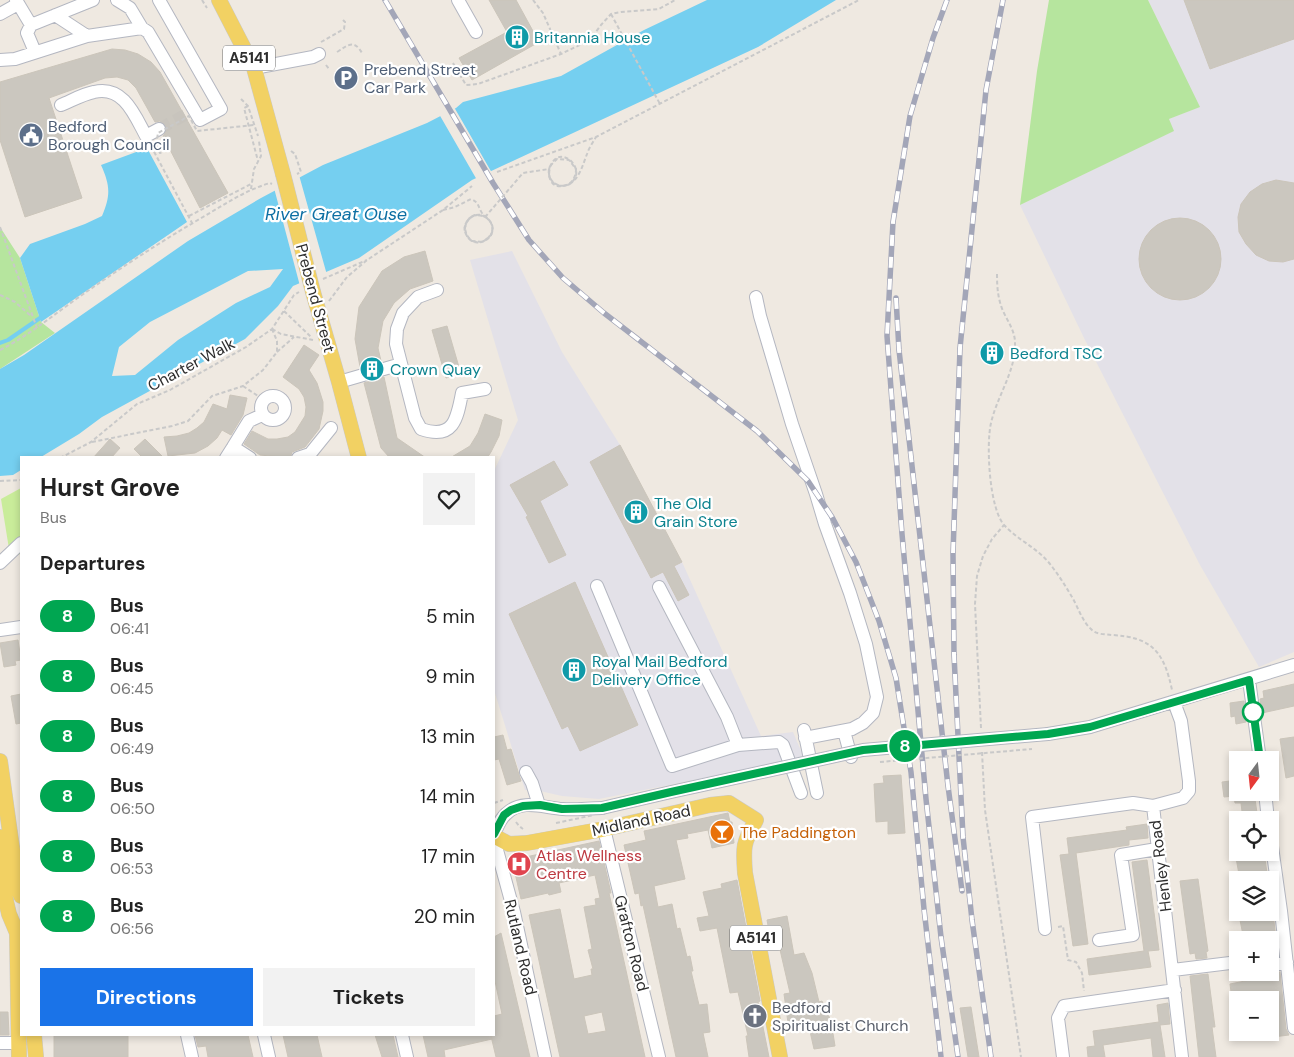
<!DOCTYPE html>
<html lang="en">
<head>
<meta charset="utf-8">
<style>
	:root { --surface:#fff; --page:#f2f2f2; --text:#222; --muted:#767676; --accent:#1a73e8 }
	body { margin:0; font-family:"DM Sans",sans-serif; background:var(--page); color:var(--text); height:100vh; display:flex; flex-direction:column; font-size:19px; white-space:nowrap }
	* { box-sizing:border-box; margin:0 }
	p { font-size:16px; color:var(--muted) }
	.icon { flex:none; width:28px; height:28px; fill:none; stroke:currentColor; stroke-width:2; stroke-linecap:round; stroke-linejoin:round }
	.map { position:relative; flex:1; overflow:hidden }
	.sheet { position:absolute; left:20px; top:456px; width:475px; height:580px; display:flex; flex-direction:column; background:var(--surface); border-radius:0px; box-shadow:0 2px 8px #0003 }
	.sheet>* { flex:none }
	.badge { padding:0 10px; border-radius:16px; font-size:18px; line-height:32px }
	.needle { width:32px; rotate:195deg }
	.tools { position:absolute; left:1229px; top:751px; display:grid; gap:10px }
	.tools a { display:grid; place-items:center; width:50px; height:50px; border-radius:0px; background:var(--surface); box-shadow:0 2px 8px #0003; font-size:25px }
	.map>.badge { position:absolute; translate:-50% -50%; box-shadow:0 0 0 2px #fff }
	h2 { padding:0 20px; font-size:19px; line-height:45px }
	.round { display:grid; place-items:center; flex:none; width:52px; height:52px; border-radius:0px; background:var(--page) }
	.overview { display:flex; align-items:center; justify-content:space-between; height:85px; padding:0 20px }
	h1 { font-size:24px; font-weight:700; line-height:38px }
	.cta { display:flex; gap:10px; margin-top:auto; padding:10px 20px }
	.cta a { flex:1; height:58px; border-radius:0px; background:var(--accent); color:#fff; font-size:20px; font-weight:700; line-height:58px; text-align:center }
	.cta a+a { background:var(--page); color:var(--text) }
	ul { padding:0; list-style:none }
	li { display:flex; align-items:center; gap:15px; height:60px; padding:0 20px }
	li div { flex:1 }
	li b { display:block; font-size:19px }
	li em { font-style:normal }
	li .badge { min-width:55px; font-weight:700; text-align:center }
	.map>svg:first-child { display:block }
	.industrial { fill:#e3e1e8 }
	.green { fill:#b6e59e }
	.pitch { fill:#c9ec9a }
	.water { fill:#75cff0; fill-rule:evenodd }
	.pier { fill:#efe9e1 }
	.lines { fill:none; stroke-linecap:round; stroke-linejoin:round }
	.stream { stroke:#75cff0; stroke-width:4 }
	.building { fill:#cbc7bf; stroke:#cbc5ba; fill-rule:evenodd }
	.minor-tunnel { stroke:#c8c4bd; stroke-width:12; stroke-dasharray:12 6; stroke-linecap:butt }
	.minor-casing { stroke:#b4b7c1; stroke-width:14 }
	.major-casing { stroke:#c9c9c9; stroke-width:16 }
	.path { stroke:#c9c9c9; stroke-width:2; stroke-dasharray:4 2.5; stroke-linecap:butt }
	.minor { stroke:#fff; stroke-width:12 }
	.major { stroke:#f2d163; stroke-width:15 }
	.rail-casing { stroke:#a3a6b8; stroke-width:5.5 }
	.rail { stroke:#fff; stroke-width:4; stroke-dasharray:11; stroke-linecap:butt }
	.minor-bridge-casing { stroke:#b4b7c1; stroke-width:14; stroke-linecap:butt }
	.major-bridge-casing { stroke:#c9c9c9; stroke-width:16; stroke-linecap:butt }
	.path-bridge { stroke:#c9c9c9; stroke-width:2; stroke-dasharray:4 2.5; stroke-linecap:butt }
	.minor-bridge { stroke:#fff; stroke-width:12 }
	.major-bridge { stroke:#f2d163; stroke-width:15 }
	.line-casing { stroke:#fff; stroke-width:11 }
	.line { stroke:#00a651; stroke-width:8 }
	.stop-dot { fill:#fff; stroke:#00a651; stroke-width:2.5 }
	.labels { text-anchor:middle; stroke-width:4.5; stroke-linejoin:round; paint-order:stroke }
	.shield { fill:#fff; stroke:#6d6d6d; stroke-width:1 }
	.shield-label { font-size:15px; font-weight:bold; fill:#2e2e2e }
	.culture-label { font-size:16px; fill:#0d838f; stroke:#fff; text-anchor:start }
	.service-label { font-size:16px; fill:#4e5e75; stroke:#fff; text-anchor:start }
	.street-label { font-size:16px; fill:#2e2e2e; stroke:#fff }
	.food-label { font-size:16px; fill:#c56008; stroke:#fff; text-anchor:start }
	.health-label { font-size:16px; fill:#be3a42; stroke:#fff; text-anchor:start }
	.worship-label { font-size:16px; fill:#5b616d; stroke:#fff; text-anchor:start }
	.water-label { font-size:18px; font-style:italic; fill:#0d6fa3; stroke:#fff }
</style>
</head>
<body>
<div class="map">
<svg width="1294" height="1057" viewBox="0 0 1294 1057">
	<rect width="100%" height="100%" fill="#efe9e1"/>
	<path class="industrial" d="M1148,0H1294V652L1259,667L1200,565L1085,340L1020,205L1173,131L1169,119L1199,107Z
		M512,251L562,352L620,445L682,562L761,736L793,732L804,758L599,799L562,796L540,791L525,790L494,690V471L518,420L470,260Z"/>
	<path class="green" d="M1049,0H1148L1200,107L1169,119L1174,131L1020,205L1037,71Z
		M0,227L20,258L41,322L55,333L0,369Z"/>
	<path class="pitch" d="M21,488V554L15,555L9,549L1,499Z"/>
	<path class="water" d="M707,0H836L758,47L472,180L359,258L293,286L278,306L245,339L102,417L79,434L41,457L21,458V470L13,475L0,476V369L24,355L188,241L261,198L323,165L427,123L456,108L463,102L561,76L644,30ZM283,269L270,287L236,303L178,340L135,375L112,376L119,347L150,322L248,271Z
		M147,148L187,222L41,322L20,258L30,244L85,224L102,216C111,195 110,185 101,165Z"/>
	<path class="pier" d="M454,107L492,173L477,180L439,114Z
		M299,175L327,275L300,286L274,188Z"/>
	<g class="lines">
		<path class="stream" d="M0,343L8,340L40,318"/>
	</g>
	<path class="building" d="M489,0H516L539,42L472,80L459,58L507,32Z
		M1184,0H1294V39L1210,69Z
		M112,49L125,50L138,54L151,62L160,72L228,193L200,208L163,136L167,130L166,125L160,121L155,122L136,88L128,80L117,77L105,78L49,98L82,198L25,217L0,140V82Z
		M1276,180L1294,183V259L1283,262L1269,261L1256,255L1246,244L1239,232L1238,217L1241,204L1250,192L1262,184Z
		M1139 259a41 41 0 1 1 82 0a41 41 0 1 1-82 0Z
		M425,251L433,281L410,289L394,303L383,321L378,348L381,361L360,367L355,339L359,307L382,271L404,257Z
		M447,326L461,374L446,378L432,330Z
		M304,345L319,355L309,370L317,383L323,402V411L319,429L305,447L292,452L290,458L260,455L244,444L252,431L268,439H277L288,437L295,432L305,416L306,407L304,397L299,389L283,377Z
		M384,377L397,438L426,458H390L381,448L364,383Z
		M230,395L247,398L243,415L231,435L222,430L217,438L208,446L195,453L168,456L164,437L177,436L189,433L197,428L204,422L213,404L227,409Z
		M485,414L502,420L499,436L491,452L487,458H450L470,446L478,433Z
		M110,439L120,448L111,458H93Z
		M145,439L164,458H143L134,449Z
		M620,445L682,562L674,566L689,595L678,601L663,572L651,578L590,462Z
		M554,461L568,485L540,501L566,555L549,563L526,517L528,516L510,485Z
		M575,582L638,725L580,751L568,726L562,729L509,614Z
		M18,640L21,660L15,661L16,665L4,667L0,643Z
		M1294,684V706L1262,713L1260,699L1264,698L1263,691Z
		M21,694V723L16,724L11,696Z
		M1244,701L1246,722L1236,724L1235,716L1231,717L1230,703Z
		M503,735L507,750L511,749L521,781L507,785L499,759L494,760V737Z
		M1294,737V776L1286,778L1280,739Z
		M901,775L905,833L888,834V821L876,822L874,784L884,783L883,776Z
		M1238,780V792H1254L1258,820H1243L1241,803H1235L1234,796L1224,797L1222,782Z
		M728,813L730,822H732L734,843L712,848L708,830L687,834L688,838L676,840L685,879L654,886L658,907L672,904L677,929L680,928L687,957L690,956L693,971H691L699,1005L707,1004L710,1032L703,1033L708,1057H676L643,905L641,906L639,893L635,894L624,845L646,840L644,831Z
		M1147,824L1148,838L1129,840V845L1076,853L1088,944L1073,946L1060,855L1069,854L1067,838L1127,830L1126,827Z
		M599,841L611,893H609L645,1057H560L529,915L560,909L574,979L592,975L591,969H593L588,950L592,949L584,907L596,905L595,899L600,898L595,875L559,883L561,892L549,895L548,893L521,899L512,860ZM602,1012L606,1031L588,1034L584,1016Z
		M1235,852H1264L1268,880H1240Z
		M1147,860L1159,950L1148,951L1151,967L1089,975L1087,959L1144,951L1132,862Z
		M1198,879L1208,951L1206,952L1207,958L1196,959L1195,953L1190,954L1180,881Z
		M737,880L760,1001L758,1002L769,1057H749L746,1036H748L738,992L730,993L717,928L700,931L697,918L709,916L703,892L722,888L721,884Z
		M1257,912H1273L1276,940H1244L1239,915Z
		M787,916L794,955L804,953L812,973L819,1002L822,1001L831,1021L835,1046L814,1049L809,1027L789,1030L784,994L790,993L778,941L771,942L767,920Z
		M501,933L530,1057H496L491,1036L492,1039L444,1050L445,1057H428L423,1035H494V1016L502,1014L495,981H494V937Z
		M1265,972H1280L1286,1029L1289,1035L1273,1037V1035H1270V1000H1232L1230,984L1265,977Z
		M1208,974L1215,1027H1212L1216,1057H1199L1190,976Z
		M1168,1003L1170,1024L1160,1025L1165,1057H1153L1151,1038L1103,1045L1105,1057H1088L1087,1047L1095,1046L1093,1031L1159,1022L1157,1005Z
		M971,1007L979,1057H968L960,1008Z
		M0,1012H8L9,1035H0Z
		M54,1035H128V1057H54Z
		M195,1035H248L253,1057H208L206,1046L198,1047Z
		M283,1035H317L322,1057H288Z
		M375,1035H393L398,1057H382Z"/>
	<g class="lines">
		<path class="minor-tunnel" d="M159,129L185,115"/>
		<defs>
			<path id="minor" d="M16,0L31,25L93,0
				M117,0L130,8L142,28
				M458,0L476,32
				M0,14L18,4
				M55,15L87,36
				M31,25L27,33L35,52
				M0,60L15,59L87,36L142,28L148,32L200,120L221,109L159,0
				M254,68L313,57L319,54
				M61,105C71,101 83,94 94,92C124,85 135,116 146,136L159,129
				M437,290L418,297L403,313L397,329L396,344L415,418L421,429C453,440 457,420 462,393L485,389
				M756,297L760,316L792,424L816,494L825,524L850,593L866,644L877,697L873,713L863,723L852,729L805,738
				M339,382L401,364
				M261 408a12 12 0 1 1 24 0a12 12 0 1 1-24 0Z
				M233,447L249,421L262,415
				M226,458L233,447L250,458
				M298,458L310,454L331,428
				M0,563L21,543
				M597,586L672,766L738,745
				M659,587L727,717L738,745L779,742L783,745L801,793
				M0,630L21,627
				M1249,680L1260,760
				M1174,702L1181,721L1189,781V791L1183,798L1153,806L1182,1057
				M804,730L817,793
				M844,731L851,757
				M1048,734L1090,727L1294,665
				M526,772L532,783L539,805
				M1265,792L1268,820
				M604,829L659,1057
				M1270,832L1281,911L1294,1028
				M494,834C497,828 500,819 506,814C522,798 544,808 563,809C576,810 589,808 602,808
				M494,839L514,912L545,1057
				M1045,929L1032,817L1133,803L1153,806
				M1099,940L1133,935L1121,855L1157,849
				M1270,965L1287,962
				M1173,970L1230,963
				M187,1035L192,1057
				M264,1035L269,1057
				M402,1035L407,1057
				M0,1043H19
				M1063,1057L1058,1018L1064,1006L1175,990"/>
			<path id="major" d="M219,0L254,68L283,174
				M313,292L339,382L359,458
				M0,761L18,890L21,896
				M494,836L509,844L527,843L604,829L710,805L729,803L756,820C743,843 743,847 745,873L780,1057
				M0,837L4,866L2,880L3,888L9,914L17,933L19,1057
				M34,1035L36,1057"/>
		</defs>
		<use href="#minor" class="minor-casing"/>
		<use href="#major" class="major-casing"/>
		<path class="path" d="M202,0L207,8
			M533,0L543,13L561,54
			M611,14L660,104
			M321,42L344,29L345,22L343,20
			M337,52C348,45 354,39 362,53
			M453,63L466,85L478,84L561,54L590,40L601,25L611,14L621,12L659,9L675,0
			M326,65L329,69
			M241,99L248,106L258,136
			M248,106L244,108L258,161
			M156,145L160,153L164,151L160,143
			M151,146L192,223
			M291,151L295,154L301,172L297,174
			M550,166C543,186 571,194 576,175C577,170 575,165 571,161C548,142 538,195 567,185C579,181 583,164 587,154C589,148 593,142 596,137
			M497,172L596,137L859,0
			M251,189L254,169L261,156L259,141
			M443,210L455,207L471,199C479,202 478,207 482,213C485,217 490,219 492,225C496,237 481,247 471,240C455,229 474,205 488,219C504,234 474,254 466,234C464,230 464,226 466,223C470,215 478,213 485,217
			M189,216L251,184
			M0,227L37,328
			M997,274C997,288 998,299 1003,311C1008,322 1015,331 1015,343C1016,371 997,396 991,423C986,444 989,510 1005,526C1020,542 1039,548 1053,568C1060,577 1066,587 1072,597C1078,607 1082,621 1091,629C1096,635 1105,634 1112,635C1152,637 1164,652 1172,690
			M323,279L367,260
			M0,295L15,302L31,316
			M329,301L347,277L367,260L443,210L472,186
			M284,311L311,337
			M272,329L281,334L313,340
			M0,350C28,336 52,316 79,297C119,269 160,242 203,217C225,204 246,190 270,183L272,184
			M277,352L294,337
			M243,386L264,400
			M92,442L172,426L188,421L212,396L243,386L263,370L277,352V341L272,329
			M60,458L91,442L137,404L170,390L246,347L272,329L294,295L299,292
			M0,481L21,480
			M981,728L975,604L977,576L983,556L992,539L1004,525
			M982,752L985,810L1021,1057
			M494,803L503,800
			M516,822L519,826L523,829
			M1058,927L1063,926L1068,960L1076,962L1082,973L1084,991"/>
		<use href="#minor" class="minor"/>
		<use href="#major" class="major"/>
		<defs>
			<path id="rail" d="M385,0L493,183L529,240L563,278L604,313L757,431L808,481L832,517L856,562L879,621L896,678L911,772L924,909L941,1057
				M947,0L933,38L910,116L893,222L887,336L902,534L926,799L941,937L958,1057
				M896,298L899,350L948,786L962,891
				M991,1057L972,920L963,837L954,655L953,554L960,348L986,90L1003,0"/>
		</defs>
		<use href="#rail" class="rail-casing"/>
		<use href="#rail" class="rail"/>
		<defs>
			<path id="minor-bridge" d="M602,808L671,792L863,750L1048,734"/>
			<path id="major-bridge" d="M283,174L313,292"/>
		</defs>
		<use href="#minor-bridge" class="minor-bridge-casing"/>
		<use href="#major-bridge" class="major-bridge-casing"/>
		<path class="path-bridge" d="M156,145L158,133L189,116L197,131L254,125
			M485,217C492,221 494,228 491,235L483,242L472,241C462,233 463,220 475,215L486,216L523,173L549,169C546,191 576,192 576,169L569,160L557,159L550,166
			M880,762L1032,749
			M556,823L594,815"/>
		<use href="#minor-bridge" class="minor-bridge"/>
		<use href="#major-bridge" class="major-bridge"/>
	</g>
	<g class="lines">
		<defs>
			<path id="line" d="M494,834L504,815L511,810L523,806L540,805L562,809L602,808L671,792L863,750L1048,734L1090,727L1249,680L1260,760"/>
		</defs>
		<use href="#line" class="line-casing"/>
		<use href="#line" class="line"/>
	</g>
	<defs>
		<symbol id="building-disc" viewBox="-11 -11 22 22"><circle r="9.5" fill="#0f9aa8" stroke="#fff"/><path d="M-4-6H4V6H1V3H-1V6H-4ZM-2.5-4.3h1.7v1.8h-1.7ZM.8-4.3h1.7v1.8H.8ZM-2.5-1h1.7V.8h-1.7ZM.8-1h1.7V.8H.8Z" fill="#fff"/></symbol>
		<symbol id="parking-disc" viewBox="-11 -11 22 22"><circle r="9.5" fill="#5c6f8a" stroke="#fff"/><path d="M-3.5-5.5H1a3.5 3.5 0 0 1 0 7H-1V5.5H-3.5ZM-1-3.4V-.6H.8a1.4 1.4 0 0 0 0-2.8Z" fill="#fff"/></symbol>
		<symbol id="civic-disc" viewBox="-11 -11 22 22"><circle r="9.5" fill="#5c6f8a" stroke="#fff"/><path d="M-.6-6.5H3V-4.5H.6V-3L4-1V1h2V6H-6V1h2V-1L-.6-3ZM-1.2 2.5V6h2.4V2.5Z" fill="#fff"/></symbol>
		<symbol id="bar-disc" viewBox="-11 -11 22 22"><circle r="9.5" fill="#e8710a" stroke="#fff"/><path d="M-6-5H6L.8 .8V4.5H3.5V6h-7V4.5H-.8V.8Z" fill="#fff"/></symbol>
		<symbol id="hospital-disc" viewBox="-11 -11 22 22"><circle r="9.5" fill="#e0444e" stroke="#fff"/><path d="M-5-5h3v3.5h4V-5h3V5h-3V1.5h-4V5h-3Z" fill="#fff"/></symbol>
		<symbol id="church-disc" viewBox="-11 -11 22 22"><circle r="9.5" fill="#6b7280" stroke="#fff"/><path d="M-1.2-6h2.4v3.5h3.3v2.4h-3.3V6h-2.4V-.1h-3.3v-2.4h3.3Z" fill="#fff"/></symbol>
	</defs>
	<g fill-rule="evenodd">
		<use href="#building-disc" x="503" y="23" width="28" height="28"/>
		<use href="#parking-disc" x="332" y="64" width="28" height="28"/>
		<use href="#civic-disc" x="17" y="121" width="28" height="28"/>
		<use href="#building-disc" x="978" y="339" width="28" height="28"/>
		<use href="#building-disc" x="358" y="355" width="28" height="28"/>
		<use href="#building-disc" x="622" y="498" width="28" height="28"/>
		<use href="#building-disc" x="560" y="656" width="28" height="28"/>
		<use href="#bar-disc" x="708" y="818" width="28" height="28"/>
		<use href="#hospital-disc" x="505" y="850" width="28" height="28"/>
		<use href="#church-disc" x="741" y="1002" width="28" height="28"/>
	</g>
	<circle class="stop-dot" cx="1253" cy="712" r="10"/>
	<g class="labels">
		<g class="shield">
			<rect x="223" y="45.5" width="52" height="25" rx="4"/>
			<rect x="730" y="925.5" width="52" height="25" rx="4"/>
		</g>
		<g class="shield-label">
			<text x="249" y="63">A5141</text>
			<text x="756" y="943">A5141</text>
		</g>
		<g class="culture-label">
			<text x="534" y="43">Britannia House</text>
			<text x="1010" y="359">Bedford TSC</text>
			<text x="390" y="375">Crown Quay</text>
			<text x="654" y="509">The Old<tspan x="654" dy="18">Grain Store</tspan></text>
			<text x="592" y="667">Royal Mail Bedford<tspan x="592" dy="18">Delivery Office</tspan></text>
		</g>
		<g class="service-label">
			<text x="364" y="75">Prebend Street<tspan x="364" dy="18">Car Park</tspan></text>
			<text x="48" y="132">Bedford<tspan x="48" dy="18">Borough Council</tspan></text>
		</g>
		<g class="street-label">
			<text transform="translate(316 298) rotate(75)" y="6">Prebend Street</text>
			<text transform="translate(191 364) rotate(-28)" y="6">Charter Walk</text>
			<text transform="translate(641 820) rotate(-12)" y="6">Midland Road</text>
			<text transform="translate(1160 866) rotate(-97)" y="6">Henley Road</text>
			<text transform="translate(632 943) rotate(76)" y="6">Grafton Road</text>
			<text transform="translate(521 947) rotate(77)" y="6">Rutland Road</text>
		</g>
		<g class="food-label">
			<text x="740" y="838">The Paddington</text>
		</g>
		<g class="health-label">
			<text x="536" y="861">Atlas Wellness<tspan x="536" dy="18">Centre</tspan></text>
		</g>
		<g class="worship-label">
			<text x="772" y="1013">Bedford<tspan x="772" dy="18">Spiritualist Church</tspan></text>
		</g>
		<g class="water-label">
			<text x="336" y="220">River Great Ouse</text>
		</g>
	</g>
</svg>
<div class="tools">
<a><svg class="needle" viewBox="-14 -14 28 28"><path d="M0-13l5 13h-10z" fill="#e53935"/><path d="M0 13l5-13h-10z" fill="#767676"/></svg></a>
<a><svg class="icon" aria-label="locate" viewBox="0 0 24 24"><circle cx="12" cy="12" r="6"/><path d="M12 2v4M12 18v4M2 12h4M18 12h4"/></svg></a>
<a><svg class="icon" aria-label="layers" viewBox="0 0 24 24"><path d="M12 4l9 5-9 5-9-5zM3 14l9 5 9-5"/></svg></a>
<a>+</a>
<a>−</a>
</div>
<b class="badge" style="left:905px;top:746px;background:#00a651;color:#fff">8</b>
<section class="sheet">
<div class="overview"><div><h1>Hurst Grove</h1><p>Bus</p></div><a class="round"><svg class="icon" aria-label="heart" viewBox="0 0 24 24"><path d="M12 20l-8-8c-3-5 5-10 8-4 3-6 11-1 8 4z"/></svg></a></div>
<h2>Departures</h2>
<ul>
<li><span class="badge" style="background:#00a651;color:#fff">8</span><div><b>Bus</b><p>06:41</p></div><em>5 min</em></li>
<li><span class="badge" style="background:#00a651;color:#fff">8</span><div><b>Bus</b><p>06:45</p></div><em>9 min</em></li>
<li><span class="badge" style="background:#00a651;color:#fff">8</span><div><b>Bus</b><p>06:49</p></div><em>13 min</em></li>
<li><span class="badge" style="background:#00a651;color:#fff">8</span><div><b>Bus</b><p>06:50</p></div><em>14 min</em></li>
<li><span class="badge" style="background:#00a651;color:#fff">8</span><div><b>Bus</b><p>06:53</p></div><em>17 min</em></li>
<li><span class="badge" style="background:#00a651;color:#fff">8</span><div><b>Bus</b><p>06:56</p></div><em>20 min</em></li>
</ul>
<div class="cta"><a>Directions</a><a>Tickets</a></div>
</section>
</div>
</body>
</html>
